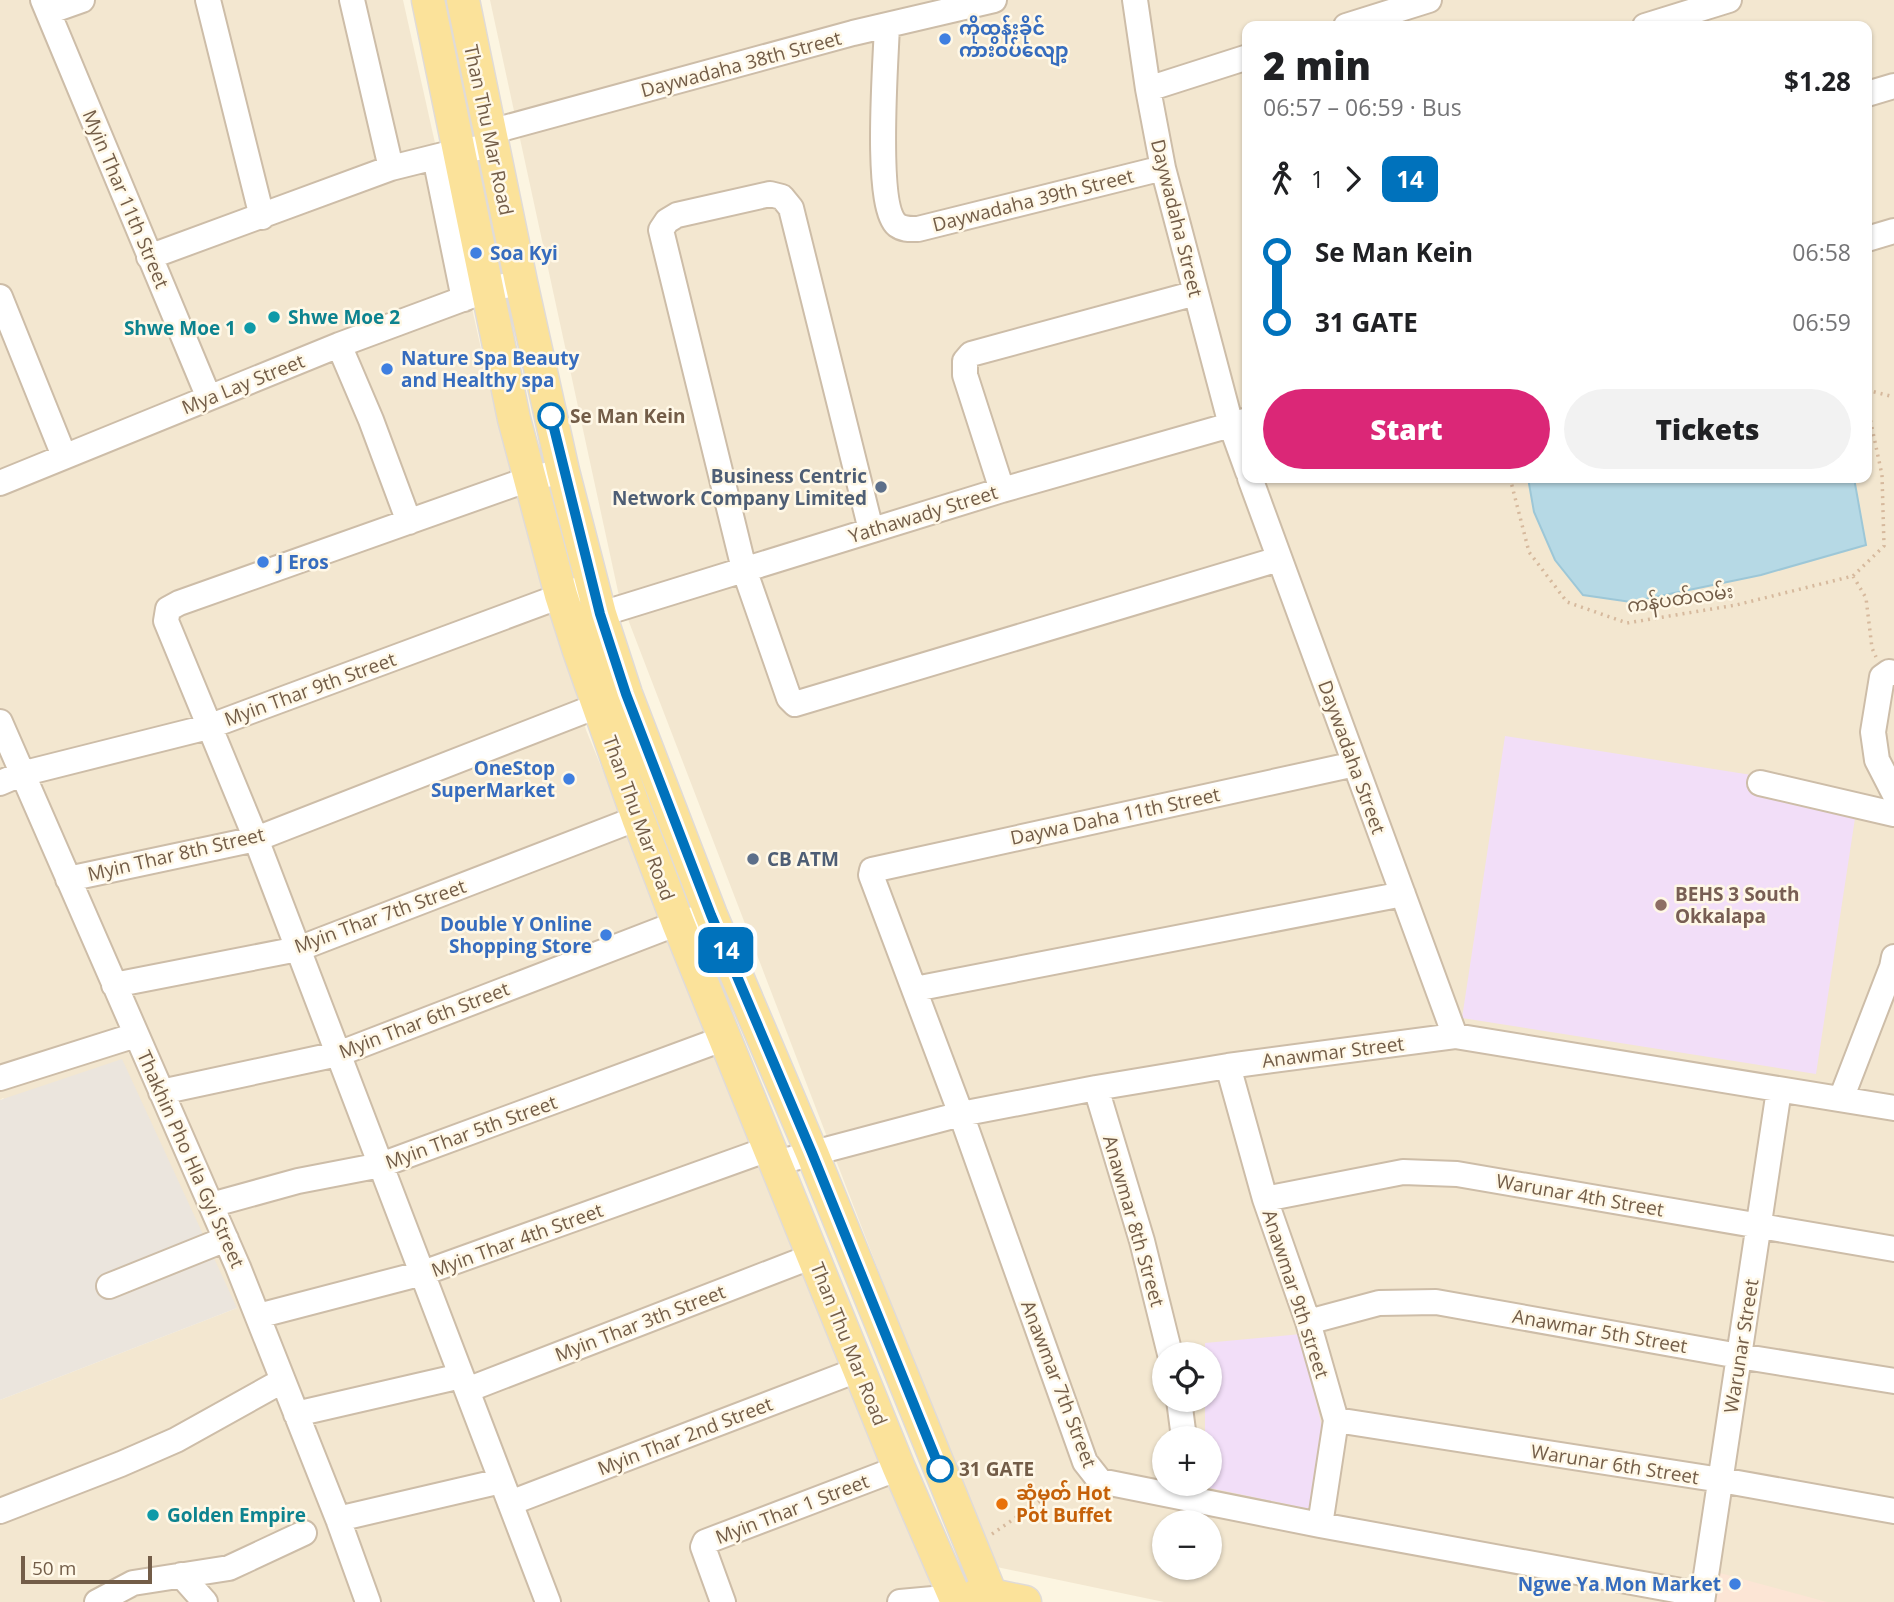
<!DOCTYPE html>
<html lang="en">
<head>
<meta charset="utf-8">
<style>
	:root { --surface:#fff; --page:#f2f2f2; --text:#202124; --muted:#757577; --accent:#db2777 }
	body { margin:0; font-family:"Open Sans","Noto Sans Myanmar",sans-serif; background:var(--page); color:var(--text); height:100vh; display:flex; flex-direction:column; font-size:26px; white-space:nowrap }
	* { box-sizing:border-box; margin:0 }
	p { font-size:23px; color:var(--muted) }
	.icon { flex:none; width:38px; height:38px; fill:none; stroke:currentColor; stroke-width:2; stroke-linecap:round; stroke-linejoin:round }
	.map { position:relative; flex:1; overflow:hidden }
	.drawer { position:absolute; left:1242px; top:21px; width:630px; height:462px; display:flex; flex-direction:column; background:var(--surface); border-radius:14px; box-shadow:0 2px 5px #0004 }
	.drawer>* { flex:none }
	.badge { padding:0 14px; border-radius:10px; font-size:24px; line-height:46px }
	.buttons { position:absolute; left:1152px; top:1342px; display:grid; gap:14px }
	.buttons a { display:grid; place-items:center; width:70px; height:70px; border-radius:50%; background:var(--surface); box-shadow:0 2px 5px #0004; font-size:35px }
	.scale { position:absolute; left:21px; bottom:18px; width:131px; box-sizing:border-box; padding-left:7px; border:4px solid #735d48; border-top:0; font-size:19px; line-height:24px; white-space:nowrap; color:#735d48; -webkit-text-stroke:5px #fff8e7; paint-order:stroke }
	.map>.badge { position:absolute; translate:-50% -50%; box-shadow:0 0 0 4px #fff }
	.legs { display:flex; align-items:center; gap:10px; height:77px; padding:0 21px; font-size:23px }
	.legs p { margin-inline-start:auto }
	.overview { display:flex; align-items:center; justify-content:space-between; height:119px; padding:0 21px }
	h1 { font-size:38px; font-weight:800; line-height:52px }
	.button { display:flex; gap:14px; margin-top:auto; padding:14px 21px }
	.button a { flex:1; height:80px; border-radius:42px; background:var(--accent); color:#fff; font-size:28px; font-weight:800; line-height:80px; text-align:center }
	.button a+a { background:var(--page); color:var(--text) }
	ul { padding:0 21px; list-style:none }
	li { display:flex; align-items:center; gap:24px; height:70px; font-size:26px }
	li i { display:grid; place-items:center; width:10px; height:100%; margin:0 9px; background:currentColor }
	li i::after { content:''; width:18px; height:18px; margin:-9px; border:5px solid; border-radius:50%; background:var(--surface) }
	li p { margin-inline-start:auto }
	li:first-child i { background:linear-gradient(#0000 50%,currentColor 0) }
	li:last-child i { background:linear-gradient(currentColor 50%,#0000 0) }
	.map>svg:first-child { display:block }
	.residential { fill:#f3e7d0; fill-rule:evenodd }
	.commercial { fill:#fce5d5 }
	.industrial { fill:#ebe5dd }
	.education { fill:#f2def8 }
	.water { fill:#b6d9e5; stroke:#9dc7d7; stroke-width:2 }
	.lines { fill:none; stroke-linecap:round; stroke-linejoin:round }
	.minor-casing { stroke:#cdbda8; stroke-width:28 }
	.major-casing { stroke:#e0dbd7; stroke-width:35 }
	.path { stroke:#d6b99d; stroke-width:3.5; stroke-dasharray:2 5; stroke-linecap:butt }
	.minor { stroke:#fff; stroke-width:24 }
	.major { stroke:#fbe29a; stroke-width:32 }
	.line-1-casing { stroke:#fff; stroke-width:16 }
	.line-1 { stroke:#0072bc; stroke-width:10 }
	.shop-dot { fill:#3f7fe0; stroke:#fff8e7; stroke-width:2.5 }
	.culture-dot { fill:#0f9aa8; stroke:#fff8e7; stroke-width:2.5 }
	.stop-1-dot { fill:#fff; stroke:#0072bc; stroke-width:3.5 }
	.service-dot { fill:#5c6f8a; stroke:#fff8e7; stroke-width:2.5 }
	.education-dot { fill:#8d6e63; stroke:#fff8e7; stroke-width:2.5 }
	.food-dot { fill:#e8710a; stroke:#fff8e7; stroke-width:2.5 }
	.labels { text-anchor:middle; stroke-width:5; stroke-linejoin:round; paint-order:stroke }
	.shop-label { font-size:19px; font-weight:bold; fill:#366cbe; stroke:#fff8e7; text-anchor:start }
	.street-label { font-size:19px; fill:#735d48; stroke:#fff8e7 }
	.culture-label { font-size:19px; font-weight:bold; fill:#0d838f; stroke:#fff8e7; text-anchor:start }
	.stop-label { font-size:19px; font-weight:bold; fill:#735d48; stroke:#fff8e7; text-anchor:start }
	.service-label { font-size:19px; font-weight:bold; fill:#4e5e75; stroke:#fff8e7; text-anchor:end }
	.education-label { font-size:19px; font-weight:bold; fill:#785e54; stroke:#fff8e7; text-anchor:start }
	.food-label { font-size:19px; font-weight:bold; fill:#c56008; stroke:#fff8e7; text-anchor:start }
</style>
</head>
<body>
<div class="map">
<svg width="1894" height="1602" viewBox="0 0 1894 1602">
	<rect width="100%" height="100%" fill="#fcf5e1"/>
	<path class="residential" d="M0,0H403L484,362L586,730L948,1602H0V1400L237,1308L3,1098L0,1100Z
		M490,0H1894V1602H1164L992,1566L619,596ZM1248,26H1867V478H1248ZM1164,1354H1209V1400H1164ZM1164,1438H1209V1484H1164ZM1164,1522H1209V1568H1164Z"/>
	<path class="commercial" d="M1716,1572L1827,1602H1703Z"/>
	<path class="industrial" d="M122,1059L237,1308L0,1400V1100Z"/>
	<path class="education" d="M1505,736L1859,792L1816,1074L1462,1018Z
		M1301,1334L1322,1427L1310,1509L1205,1487V1484H1209V1438H1205V1400H1209V1354H1205V1343Z"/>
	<path class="water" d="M1528,478H1854L1866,545L1761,575L1631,602L1583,595L1555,560L1534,512Z"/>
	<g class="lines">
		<defs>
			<path id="minor" d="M43,0L209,398
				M208,0L262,217
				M352,0L391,168
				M1135,0L1148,89L1163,168L1231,425L1248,472
				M48,12L82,0
				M887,25C886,60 874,205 897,225C904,230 910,229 918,229L1163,168
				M1346,26L1429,0
				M1645,26L1729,0
				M1148,89L1248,57
				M1867,94L1894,86
				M490,132L853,33L994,0
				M435,157L464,299
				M1867,239L1894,231
				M149,257L391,168L459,151L492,146
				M0,297L64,456
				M339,345L371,420L409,522
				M1250,478L1455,1036
				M0,483L339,345L487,290L521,282
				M1002,490L965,375V361L971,354L1196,293
				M871,530L791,208L782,197L770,194L677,215L667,221L661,230L744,569L789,698L795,704L1279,559
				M585,619L1002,490L1248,420
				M1894,673L1889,672L1882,677L1873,732L1877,760L1894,793
				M0,722L238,1267L338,1519L368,1602
				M1355,764L872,870L871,875L961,1114L1085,1462L1100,1481L1320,1525L1703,1595
				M0,783L21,774L208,727L593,584
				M1760,783L1894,814
				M68,879L256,839L597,706
				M114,985L298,949L638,818
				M915,989L1403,894
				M1228,1066L1265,1199L1308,1322L1336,1420L1320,1525
				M0,1078L136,1035
				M1096,1088L1142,1241L1170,1354
				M161,1092L338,1054L678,923L711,915
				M1841,1099L1892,967L1894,957
				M776,1163L961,1114L1096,1088L1228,1066L1455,1036L1894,1108
				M1265,1199L1403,1172L1457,1174L1894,1249
				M211,1205L298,1181L381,1165L725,1038
				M109,1286L226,1239
				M258,1316L423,1273L771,1148
				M1308,1322L1379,1303L1436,1302L1739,1356L1894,1381
				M467,1390L813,1256
				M1179,1400L1184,1438
				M296,1414L461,1376
				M1336,1420L1721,1480L1894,1511
				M510,1503L860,1369
				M0,1511L121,1464L176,1440L282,1381
				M338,1519L501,1481
				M181,1575L205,1602
				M97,1602L133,1583L229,1568L304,1533
				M548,1602L256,839L166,621L168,609L179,603L529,479L563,471
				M723,1602L703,1547L705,1542L899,1468
				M900,1602L955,1597
				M1702,1602L1779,1090"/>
			<path id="major" d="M428,0L514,419L561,595L579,651L638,818L678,923L899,1468L957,1602
				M463,0L521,282L563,471L600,614L626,694L711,915L812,1153L994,1602
				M975,1596L991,1595L1025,1602"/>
		</defs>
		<use href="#minor" class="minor-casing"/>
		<use href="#major" class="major-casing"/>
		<path class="path" d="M1867,390L1894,397
			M1510,478L1529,552L1567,602L1627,623L1736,605L1853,576L1866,598L1872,648L1876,657
			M1853,576L1884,546L1882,475L1867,404
			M992,1534L1072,1479"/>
		<use href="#minor" class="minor"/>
		<use href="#major" class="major"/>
	</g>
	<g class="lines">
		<defs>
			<path id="line-1" d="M551,416L600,614L626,694L711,915L812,1153L940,1469"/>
		</defs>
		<use href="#line-1" class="line-1-casing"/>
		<use href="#line-1" class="line-1"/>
	</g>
	<g class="shop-dot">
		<circle cx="945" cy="39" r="7"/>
		<circle cx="476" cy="253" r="7"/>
		<circle cx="387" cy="369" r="7"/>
		<circle cx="263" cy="562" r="7"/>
		<circle cx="569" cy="779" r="7"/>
		<circle cx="606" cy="935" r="7"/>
		<circle cx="1735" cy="1584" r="7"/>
	</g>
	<g class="culture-dot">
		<circle cx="274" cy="317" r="7"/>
		<circle cx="250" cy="328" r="7"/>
		<circle cx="153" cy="1515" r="7"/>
	</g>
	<g class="stop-1-dot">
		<circle cx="551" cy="416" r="12"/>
		<circle cx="940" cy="1469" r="12"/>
	</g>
	<g class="service-dot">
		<circle cx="881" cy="487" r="7"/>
		<circle cx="753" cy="859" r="7"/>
	</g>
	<circle class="education-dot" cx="1661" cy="905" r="7"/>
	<circle class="food-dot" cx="1002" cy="1504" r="7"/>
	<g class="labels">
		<g class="shop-label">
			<text x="959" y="35">ကိုထွန်းခိုင်<tspan x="959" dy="22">ကားဝပ်လျော့</tspan></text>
			<text x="490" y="260">Soa Kyi</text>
			<text x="401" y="365">Nature Spa Beauty<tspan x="401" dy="22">and Healthy spa</tspan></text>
			<text x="277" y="569">J Eros</text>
			<text x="555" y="775" text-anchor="end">OneStop<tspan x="555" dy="22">SuperMarket</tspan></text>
			<text x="592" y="931" text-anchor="end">Double Y Online<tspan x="592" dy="22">Shopping Store</tspan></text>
			<text x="1721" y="1591" text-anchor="end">Ngwe Ya Mon Market</text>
		</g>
		<g class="street-label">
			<text transform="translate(741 64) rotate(-15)" y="7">Daywadaha 38th Street</text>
			<text transform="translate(489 130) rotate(78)" y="7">Than Thu Mar Road</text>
			<text transform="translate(126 199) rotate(67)" y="7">Myin Thar 11th Street</text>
			<text transform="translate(1033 200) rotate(-14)" y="7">Daywadaha 39th Street</text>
			<text transform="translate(1177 218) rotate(76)" y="7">Daywadaha Street</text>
			<text transform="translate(243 384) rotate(-22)" y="7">Mya Lay Street</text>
			<text transform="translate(923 514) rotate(-17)" y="7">Yathawady Street</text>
			<text transform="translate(1680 598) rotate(-8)" y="7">ကန်ပတ်လမ်း</text>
			<text transform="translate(310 689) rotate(-20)" y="7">Myin Thar 9th Street</text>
			<text transform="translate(1352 757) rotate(70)" y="7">Daywadaha Street</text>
			<text transform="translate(1115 816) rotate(-12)" y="7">Daywa Daha 11th Street</text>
			<text transform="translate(639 818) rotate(70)" y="7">Than Thu Mar Road</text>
			<text transform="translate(176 854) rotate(-13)" y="7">Myin Thar 8th Street</text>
			<text transform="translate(380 916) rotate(-20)" y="7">Myin Thar 7th Street</text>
			<text transform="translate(424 1020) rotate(-21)" y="7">Myin Thar 6th Street</text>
			<text transform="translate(1333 1052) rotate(-7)" y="7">Anawmar Street</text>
			<text transform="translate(471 1132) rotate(-20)" y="7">Myin Thar 5th Street</text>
			<text transform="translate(191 1159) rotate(66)" y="7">Thakhin Pho Hla Gyi Street</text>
			<text transform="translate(1580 1195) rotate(10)" y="7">Warunar 4th Street</text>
			<text transform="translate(1134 1221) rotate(74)" y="7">Anawmar 8th Street</text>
			<text transform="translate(517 1240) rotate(-20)" y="7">Myin Thar 4th Street</text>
			<text transform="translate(1296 1294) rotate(72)" y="7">Anawmar 9th street</text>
			<text transform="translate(640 1323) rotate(-21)" y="7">Myin Thar 3th Street</text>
			<text transform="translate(1600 1331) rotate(10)" y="7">Anawmar 5th Street</text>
			<text transform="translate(849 1344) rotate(68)" y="7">Than Thu Mar Road</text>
			<text transform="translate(1741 1346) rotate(-81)" y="7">Warunar Street</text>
			<text transform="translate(1059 1384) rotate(69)" y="7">Anawmar 7th Street</text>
			<text transform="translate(685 1436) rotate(-21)" y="7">Myin Thar 2nd Street</text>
			<text transform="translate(1615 1464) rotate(9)" y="7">Warunar 6th Street</text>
			<text transform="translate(792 1509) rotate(-21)" y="7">Myin Thar 1 Street</text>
		</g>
		<g class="culture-label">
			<text x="288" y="324">Shwe Moe 2</text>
			<text x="236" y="335" text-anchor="end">Shwe Moe 1</text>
			<text x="167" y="1522">Golden Empire</text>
		</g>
		<g class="stop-label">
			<text x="570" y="423">Se Man Kein</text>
			<text x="959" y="1476">31 GATE</text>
		</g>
		<g class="service-label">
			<text x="867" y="483">Business Centric<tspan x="867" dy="22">Network Company Limited</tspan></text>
			<text x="767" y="866" text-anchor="start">CB ATM</text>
		</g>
		<g class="education-label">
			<text x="1675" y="901">BEHS 3 South<tspan x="1675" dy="22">Okkalapa</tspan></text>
		</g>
		<g class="food-label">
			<text x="1016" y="1500">ဆုံမှတ် Hot<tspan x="1016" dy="22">Pot Buffet</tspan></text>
		</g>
	</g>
</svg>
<div class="buttons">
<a><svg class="icon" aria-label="locate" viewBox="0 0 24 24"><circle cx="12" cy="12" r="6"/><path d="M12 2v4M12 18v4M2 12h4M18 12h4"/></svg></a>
<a>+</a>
<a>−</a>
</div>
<div class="scale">50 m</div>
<b class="badge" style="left:726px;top:950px;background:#0072bc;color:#fff">14</b>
<section class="drawer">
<div class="overview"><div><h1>2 min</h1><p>06:57 – 06:59 · Bus</p></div><b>$1.28</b></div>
<div class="legs"><svg class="icon" aria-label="walk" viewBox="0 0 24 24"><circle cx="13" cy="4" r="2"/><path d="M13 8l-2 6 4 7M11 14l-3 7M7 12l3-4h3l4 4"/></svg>1<svg class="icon" aria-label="forward" viewBox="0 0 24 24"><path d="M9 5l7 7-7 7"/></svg><b class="badge" style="background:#0072bc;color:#fff">14</b></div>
<ul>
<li><i style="color:#0072bc"></i><b>Se Man Kein</b><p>06:58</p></li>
<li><i style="color:#0072bc"></i><b>31 GATE</b><p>06:59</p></li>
</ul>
<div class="button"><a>Start</a><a>Tickets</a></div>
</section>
</div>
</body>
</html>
